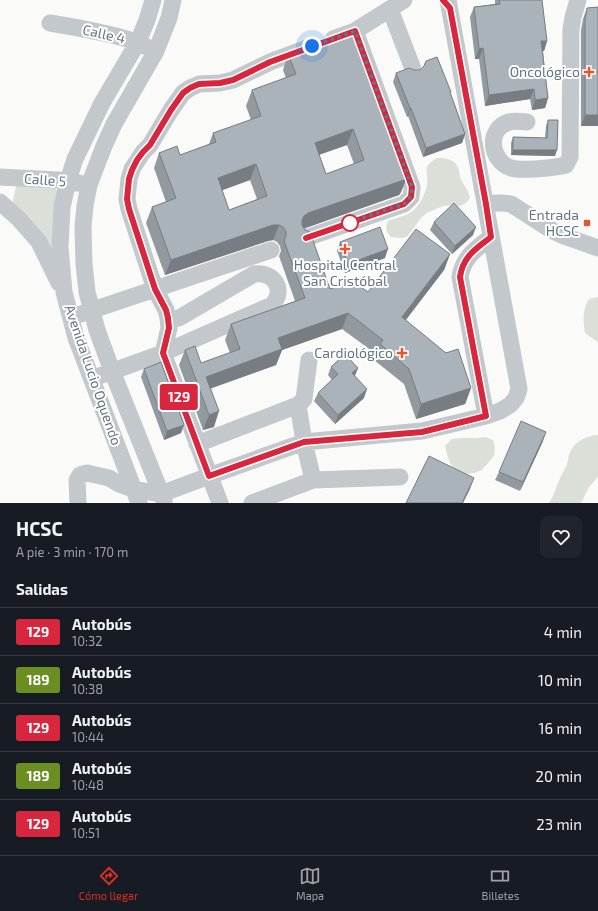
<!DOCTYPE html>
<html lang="es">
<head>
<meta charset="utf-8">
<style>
	:root { --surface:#171b24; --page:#20242c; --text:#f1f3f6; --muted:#9ea1a6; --line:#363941; --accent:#d93025 }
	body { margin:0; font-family:"Exo 2",sans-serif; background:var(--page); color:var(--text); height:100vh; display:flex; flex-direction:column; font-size:15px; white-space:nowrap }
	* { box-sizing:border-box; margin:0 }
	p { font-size:13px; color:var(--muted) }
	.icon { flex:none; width:22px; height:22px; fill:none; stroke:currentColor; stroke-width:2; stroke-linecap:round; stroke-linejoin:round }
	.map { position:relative; height:503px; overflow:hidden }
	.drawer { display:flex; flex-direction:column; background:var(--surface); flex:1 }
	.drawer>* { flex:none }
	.badge { padding:0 8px; border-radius:3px; font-size:14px; line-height:26px }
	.you { position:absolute; width:20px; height:20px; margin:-10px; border:3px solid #fff; border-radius:50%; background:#1a73e8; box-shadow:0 0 0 6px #1a73e833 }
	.map>.badge { position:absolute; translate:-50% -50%; box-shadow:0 0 0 2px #fff }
	h2 { padding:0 16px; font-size:15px; line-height:36px }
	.round { display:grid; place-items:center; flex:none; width:42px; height:42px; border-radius:8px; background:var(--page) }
	.headline { display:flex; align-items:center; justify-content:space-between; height:68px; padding:0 16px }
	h1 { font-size:19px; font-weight:700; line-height:30px }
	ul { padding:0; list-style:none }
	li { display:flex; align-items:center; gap:12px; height:48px; padding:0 16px; border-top:1px solid var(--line) }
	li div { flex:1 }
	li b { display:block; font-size:15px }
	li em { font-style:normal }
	li .badge { min-width:44px; font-weight:700; text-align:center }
	.menu { display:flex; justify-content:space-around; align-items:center; height:56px; border-top:1px solid var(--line); background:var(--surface); font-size:11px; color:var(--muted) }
	.menu a { display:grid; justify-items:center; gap:2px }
	.menu .current { color:var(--accent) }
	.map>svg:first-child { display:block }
	.green { fill:#dadfd7 }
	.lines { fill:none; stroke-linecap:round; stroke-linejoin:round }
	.minor { stroke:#c3c8cc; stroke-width:17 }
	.wall { fill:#929a9f; fill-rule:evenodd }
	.shaded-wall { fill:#777d82 }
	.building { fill:#aab3b9; stroke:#777d82; fill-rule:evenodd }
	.line-casing { stroke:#fff; stroke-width:9 }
	.line { stroke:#d7263d; stroke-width:6 }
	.walk { stroke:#657683; stroke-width:4; stroke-dasharray:0 7.2 }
	.poi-dot { fill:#e4572e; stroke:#fff; stroke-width:1.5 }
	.stop-dot { fill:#fff; stroke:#d7263d; stroke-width:2 }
	.labels { text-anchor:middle; stroke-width:4; stroke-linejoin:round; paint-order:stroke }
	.street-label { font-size:14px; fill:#657683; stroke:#fff }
	.poi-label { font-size:14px; fill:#657683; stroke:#fff; text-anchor:end }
</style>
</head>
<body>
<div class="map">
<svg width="598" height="503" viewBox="0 0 598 503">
	<rect width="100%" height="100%" fill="#fafaf8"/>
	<path class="green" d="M437,158C445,158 456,159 458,168C460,173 459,176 462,181C465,187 469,191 470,198L466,203L460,206L455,205L443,206L427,213L421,218L408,236L403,238L391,237C386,232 385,228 388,221C394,219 400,217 406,215C417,211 425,196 427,185C428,179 426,172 427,166L431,162Z
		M17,182L54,186L58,192L52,249L12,205Z
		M597,297H598V342L585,333C583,320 582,311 589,299Z
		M595,435H598V477L589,487L581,503H549C554,496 555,489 559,481C561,475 565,470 567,464C568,461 568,458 569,455C573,442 583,438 595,435Z
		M485,437L493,440L495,448L494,456L482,470L474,473L465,474L456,471L450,463L447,454L445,446L452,439C463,437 474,439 485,437Z"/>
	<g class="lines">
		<path class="minor" d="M390,9L413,69
			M50,23C68,26 85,29 103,33C118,36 133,40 147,47
			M333,39L355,31L404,0
			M527,122C521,122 514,120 509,122C486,129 490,161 511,168C522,171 555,168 566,165L570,157L571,29L573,17L578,0
			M0,177L58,180L79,183
			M0,202L19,219L39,242L59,283
			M486,204C495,203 502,202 511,204L553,231L564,236L598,248
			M306,238L404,204L411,197L412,187L355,31
			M271,250L155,289L129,209L127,199L129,179L132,169L143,152L150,145L171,110L183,93L190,88L199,84L220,83L233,80L270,62L310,47
			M81,314L155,289L166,310L168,318L169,328L163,353
			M163,353L272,305C286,290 274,271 254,274L179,318L174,319L168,318
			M102,375L163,353L220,503
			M298,405L304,442L313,480
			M486,416L460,277C463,257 476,249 491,237
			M197,444L298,405L304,399L309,360
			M164,501L112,371L97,330L87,292L84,264L83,226L85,206L89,185L104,146L114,124L156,51L169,18L173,0
			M78,503L77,480L80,475L87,473L109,478L119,484L133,489L161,494L209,476L304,442L422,431L486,416L500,411L510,405L516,398L519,389L517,378L448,0
			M139,503L76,338L64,292L60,247L62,207L68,181L75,159L102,103L138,42L147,20L153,0
			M252,503L313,480L400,477"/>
	</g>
	<path class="wall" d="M495,0H542L547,41L544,51H543L548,98L545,108L532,110L530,99L485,106L479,59H475L470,17L474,7L495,4Z
		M598,7V126H581V30L583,19L587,8Z
		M288,54L407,177L401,192L399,195L304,228L330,289L368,292L450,254L444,270L405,320L471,388L465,404L416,419L404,384L374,360L376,354L342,329L282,350L276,365L211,388L214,427L203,430L179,365L185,350L201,363L230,353L225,340L231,324L295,301L279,256L281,251L280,246L277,242L273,240L268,241L165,275L146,223L152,207L166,202L154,168L159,153L180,155L209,144L213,133L251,120L246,106L252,90L286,78L283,70ZM347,145L354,164L326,174L319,155ZM250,180L257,199L229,210L222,190Z
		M396,73L450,93L465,134L462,143L423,157L408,116L407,117L393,82Z
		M548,120L555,156L511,155V143L513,137L545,138L546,126Z
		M434,222L473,235L452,254L430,230Z
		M340,242L385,258L345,273L337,251Z
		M331,367L358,368L355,376L364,398L335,424L314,401L318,393L332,380L328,375Z
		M144,369L181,433L164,440L141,377Z
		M543,441L520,491L495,480L499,472Z"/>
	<path class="shaded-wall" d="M541,41H547L544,51L538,52Z
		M483,48L479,59H475L479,49Z
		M534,89L530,99L485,106L489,95Z
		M548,98L545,108L532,110L535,100Z
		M410,108H411L408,116L407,117Z
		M585,115H598V126H581Z
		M353,129L347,145L309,158L315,143Z
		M465,134L462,143L423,157L426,148Z
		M513,150H557L555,156L511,155Z
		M256,164L250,180L212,194L218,178Z
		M407,177L401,192L399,195L303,229L302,220L304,216L308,213Z
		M273,225H279L273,240L268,241L165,275L171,260Z
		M476,227L473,235L452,254L455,246Z
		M388,249L385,258L345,273L348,264Z
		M450,254L444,270L396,333L402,317Z
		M348,313L342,329L282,350L276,365L201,392L206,377L278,338Z
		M358,368L354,377L352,373Z
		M471,388L465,404L416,419L421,404Z
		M367,389L364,398L335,424L338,415Z
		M219,411L214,427L203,430L209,415Z
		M184,425L181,433L164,440L167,431Z
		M546,432L543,441L520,491L523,482Z
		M474,478L470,489L463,503H462Z"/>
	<path class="building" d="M499,0H542L547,41H541L548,98L535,100L534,89L489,95L483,48L479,49L474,7L500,4Z
		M598,7V115H585V19L587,8Z
		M354,30L407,177L404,180L308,213L304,216L302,220V225L305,230L310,232L330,289L353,281L368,292L416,229L450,254L402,317L446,353L458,349L471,388L421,404L409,369L380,344L383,340L348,313L278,338L282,349L206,377L219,411L209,415L185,350L195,346L201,363L240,349L231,324L305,298L284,241L286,236V231L283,227L279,225H273L171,260L152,207L176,198L159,153L177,146L180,155L216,142L213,133L261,116L252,90L296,74L288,54ZM353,129L364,160L326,174L315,143ZM256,164L267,196L229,210L218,178Z
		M437,57L451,92H450L465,134L426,148L411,108H410L396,73L409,68L414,70H420L424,66L426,61Z
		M548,120H558L557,150H513V137L547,138Z
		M454,203L476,227L455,246L434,222Z
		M380,227L388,249L348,264L340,242Z
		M345,354L358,368L352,373L367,389L338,415L318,393L338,374L331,367Z
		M161,362L184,425L167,431L144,369Z
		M521,421L546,432L523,482L499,472Z
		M429,456L474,478L462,503H406Z"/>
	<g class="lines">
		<defs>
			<path id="line" d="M306,238L404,204L411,197L412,187L355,31L270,62L233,80L220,83L199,84L190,88L183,93L171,110L150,145L143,152L137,160L132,170L129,179L127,199L129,209L155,289L166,310L168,318L169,328L163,353L209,476L304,442L422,432L486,416L460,277C463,256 476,249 491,237L486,204L450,8L443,0"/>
		</defs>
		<use href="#line" class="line-casing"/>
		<use href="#line" class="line"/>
		<path class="walk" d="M312,46L355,31L412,187L411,197L404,204L348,223H350"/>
	</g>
	<g class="poi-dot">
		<path d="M587 66h4v4h4v4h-4v4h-4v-4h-4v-4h4z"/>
		<rect x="583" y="219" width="8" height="8" rx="2"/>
		<path d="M343 243h4v4h4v4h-4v4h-4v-4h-4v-4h4z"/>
		<path d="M400 347h4v4h4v4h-4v4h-4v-4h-4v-4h4z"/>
	</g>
	<circle class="stop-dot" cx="350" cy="223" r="8"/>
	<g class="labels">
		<g class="street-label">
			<text transform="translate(104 34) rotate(13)" y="5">Calle 4</text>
			<text transform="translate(45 180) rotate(4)" y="5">Calle 5</text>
			<text transform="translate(93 375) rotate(71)" y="5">Avenida Lucio Oquendo</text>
		</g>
		<g class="poi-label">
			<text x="580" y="77">Oncológico</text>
			<text x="579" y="220">Entrada<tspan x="579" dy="16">HCSC</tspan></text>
			<text x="345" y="270" text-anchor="middle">Hospital Central<tspan x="345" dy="16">San Cristóbal</tspan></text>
			<text x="393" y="358">Cardiológico</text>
		</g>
	</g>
</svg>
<div class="you" style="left:312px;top:46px"></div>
<b class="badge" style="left:179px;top:397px;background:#d7263d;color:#fff">129</b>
</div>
<section class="drawer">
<div class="headline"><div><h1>HCSC</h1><p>A pie · 3 min · 170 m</p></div><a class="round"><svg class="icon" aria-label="heart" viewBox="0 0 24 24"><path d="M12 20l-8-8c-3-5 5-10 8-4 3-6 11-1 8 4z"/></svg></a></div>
<h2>Salidas</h2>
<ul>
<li><span class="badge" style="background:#d7263d;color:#fff">129</span><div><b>Autobús</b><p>10:32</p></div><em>4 min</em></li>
<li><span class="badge" style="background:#6b8e23;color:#fff">189</span><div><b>Autobús</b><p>10:38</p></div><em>10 min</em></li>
<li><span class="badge" style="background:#d7263d;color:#fff">129</span><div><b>Autobús</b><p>10:44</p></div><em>16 min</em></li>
<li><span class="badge" style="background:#6b8e23;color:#fff">189</span><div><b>Autobús</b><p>10:48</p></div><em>20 min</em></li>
<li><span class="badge" style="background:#d7263d;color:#fff">129</span><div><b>Autobús</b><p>10:51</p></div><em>23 min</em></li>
</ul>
</section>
<nav class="menu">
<a class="current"><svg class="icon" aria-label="directions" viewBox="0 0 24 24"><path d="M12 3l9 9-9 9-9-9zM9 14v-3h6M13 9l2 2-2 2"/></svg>Cómo llegar</a>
<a><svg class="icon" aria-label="map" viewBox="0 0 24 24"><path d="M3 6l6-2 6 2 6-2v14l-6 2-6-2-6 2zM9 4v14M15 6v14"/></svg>Mapa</a>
<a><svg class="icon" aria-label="tickets" viewBox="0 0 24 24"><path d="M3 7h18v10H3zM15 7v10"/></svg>Billetes</a>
</nav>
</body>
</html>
